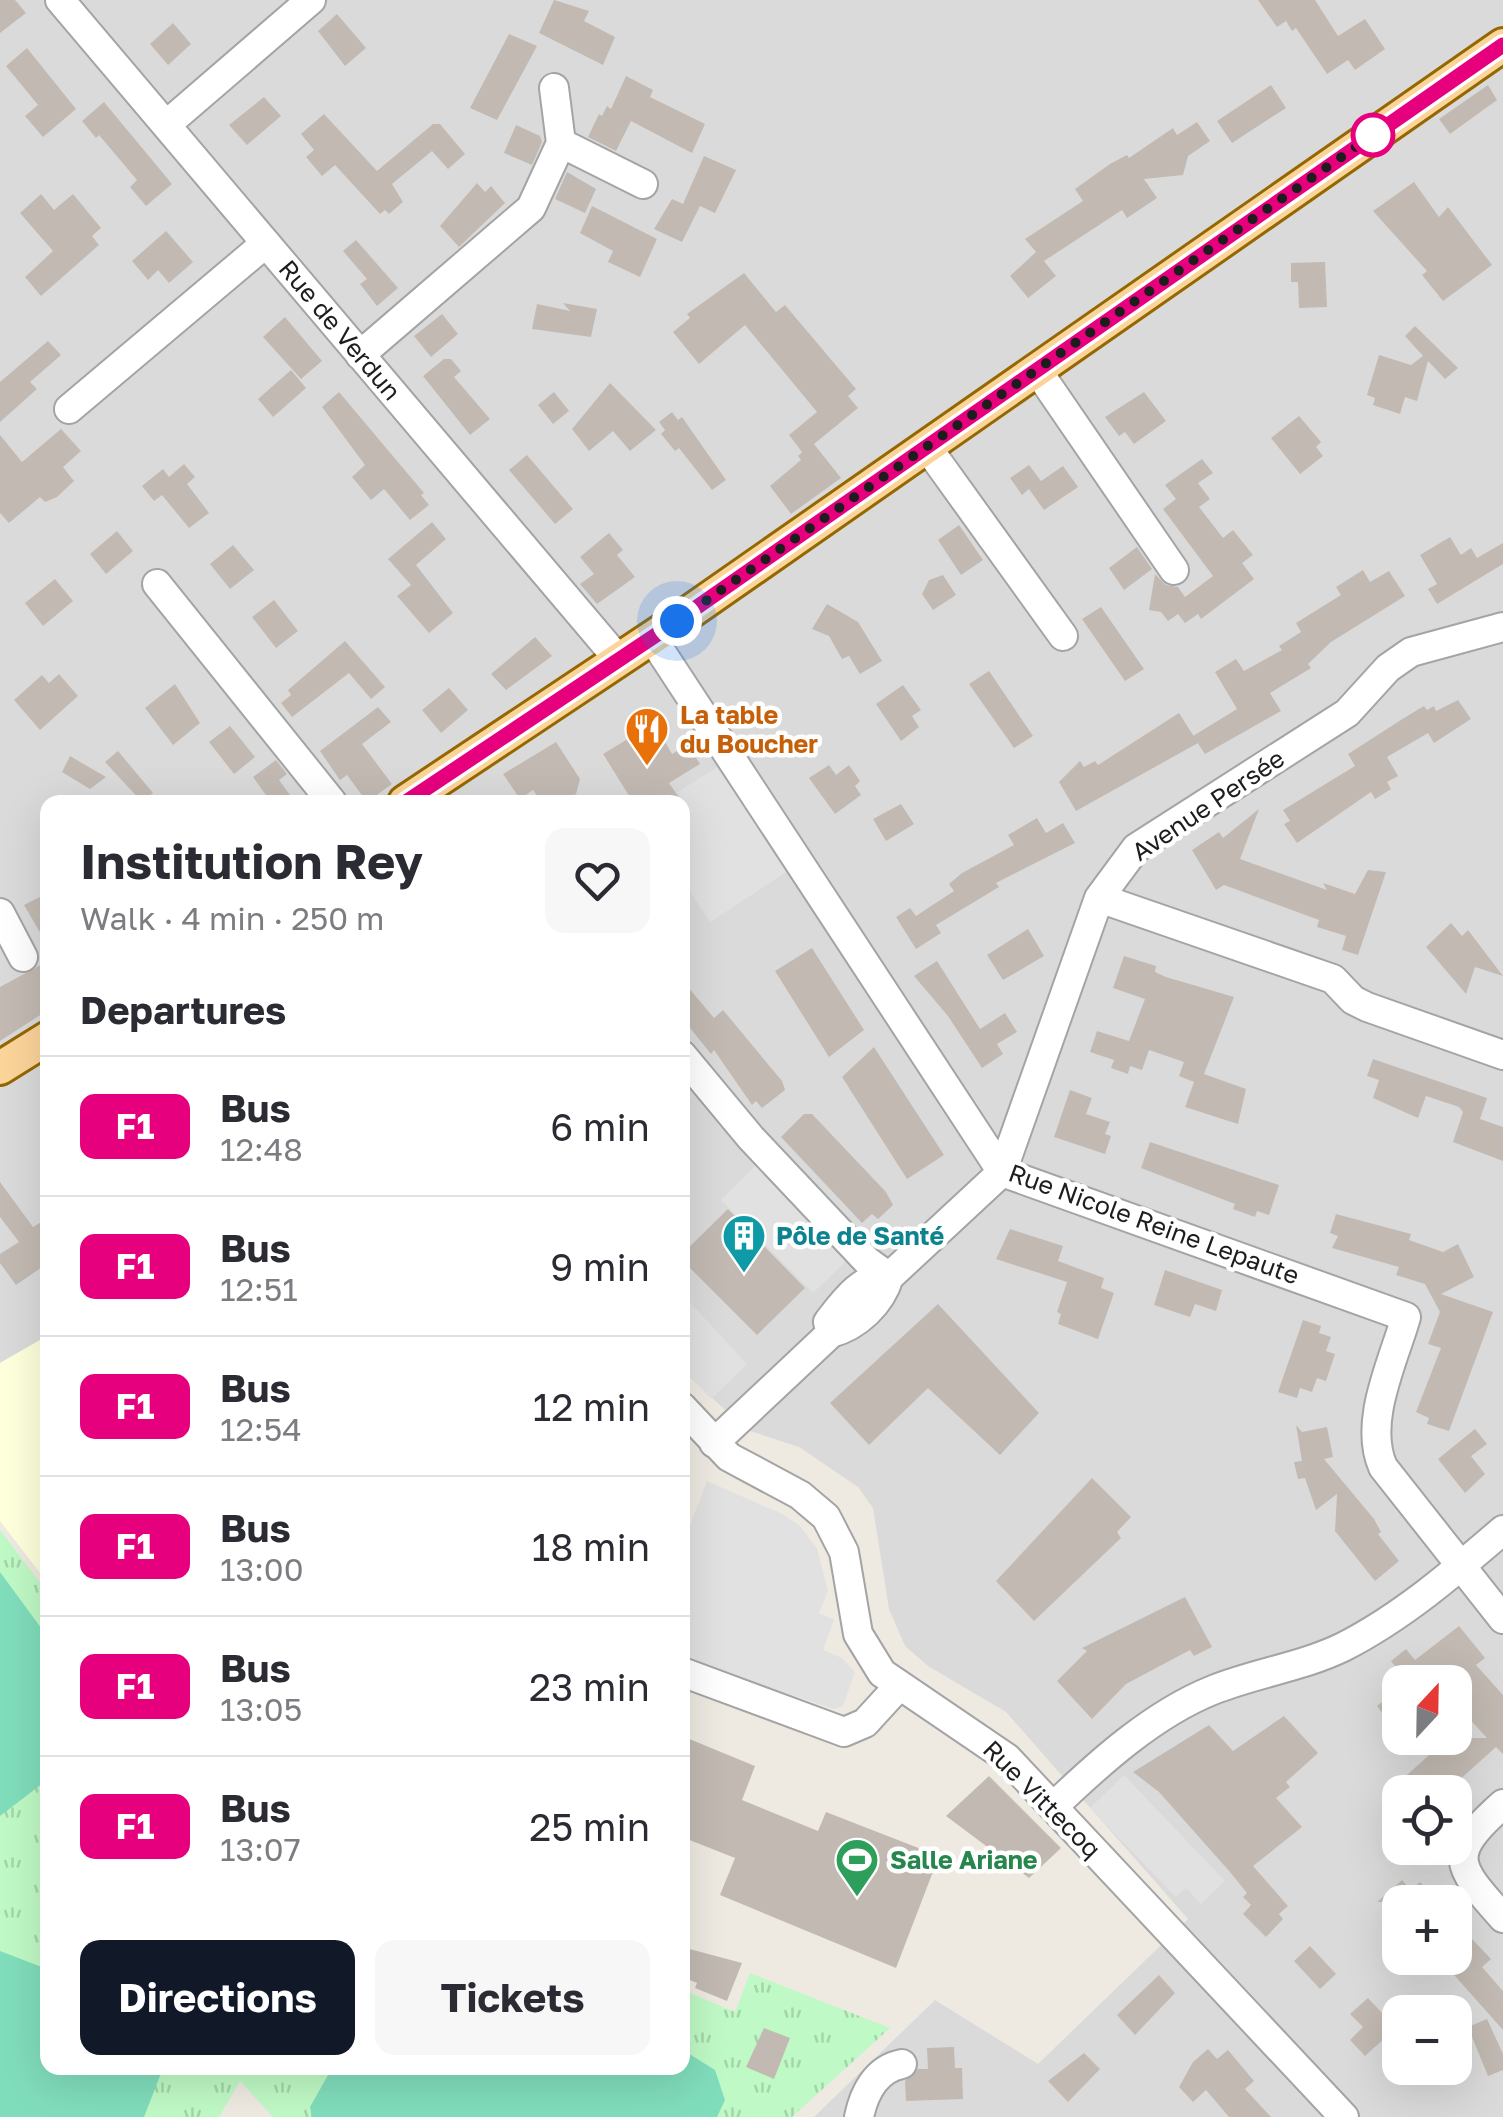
<!DOCTYPE html>
<html lang="en">
<head>
<meta charset="utf-8">
<style>
	:root { --surface:#fff; --page:#f7f7f7; --text:#2b2b33; --muted:#7c7c81; --line:#e1e1e2; --accent:#111827 }
	body { margin:0; font-family:"Golos Text",sans-serif; background:var(--page); color:var(--text); height:100vh; display:flex; flex-direction:column; font-size:38px; white-space:nowrap }
	* { box-sizing:border-box; margin:0 }
	p { font-size:32px; color:var(--muted) }
	.icon { flex:none; width:55px; height:55px; fill:none; stroke:currentColor; stroke-width:2; stroke-linecap:round; stroke-linejoin:round }
	.map { position:relative; flex:1; overflow:hidden }
	.details { position:absolute; left:40px; top:795px; width:650px; height:1280px; display:flex; flex-direction:column; background:var(--surface); border-radius:20px; box-shadow:0 10px 40px #0002 }
	.details>* { flex:none }
	.badge { padding:0 20px; border-radius:15px; font-size:35px; line-height:65px }
	.needle { width:65px; rotate:22deg }
	.tools { position:absolute; left:1382px; top:1665px; display:grid; gap:20px }
	.tools a { display:grid; place-items:center; width:90px; height:90px; border-radius:20px; background:var(--surface); box-shadow:0 10px 40px #0002; font-size:50px }
	.you { position:absolute; width:50px; height:50px; margin:-25px; border:8px solid #fff; border-radius:50%; background:#1a73e8; box-shadow:0 0 0 15px #1a73e833 }
	.map>.badge { position:absolute; translate:-50% -50%; box-shadow:0 0 0 5px #fff }
	h2 { padding:0 40px; font-size:38px; line-height:90px }
	.round { display:grid; place-items:center; flex:none; width:105px; height:105px; border-radius:20px; background:var(--page) }
	.summary { display:flex; align-items:center; justify-content:space-between; height:170px; padding:0 40px }
	h1 { font-size:48px; font-weight:700; line-height:75px }
	.action { display:flex; gap:20px; margin-top:auto; padding:20px 40px }
	.action a { flex:1; height:115px; border-radius:20px; background:var(--accent); color:#fff; font-size:40px; font-weight:700; line-height:115px; text-align:center }
	.action a+a { background:var(--page); color:var(--text) }
	ul { padding:0; list-style:none }
	li { display:flex; align-items:center; gap:30px; height:140px; padding:0 40px; border-top:2px solid var(--line) }
	li div { flex:1 }
	li b { display:block; font-size:38px }
	li em { font-style:normal }
	li .badge { min-width:110px; font-weight:700; text-align:center }
	.map>svg:first-child { display:block }
	.residential { fill:#dbdada; fill-rule:evenodd }
	.education { fill:#feffdb }
	.park { fill:url(#park-tufts) }
	.pitch { fill:#80ddbb }
	.parking { fill:#e1e1e1 }
	.building { fill:#c2bab2 }
	.lines { fill:none; stroke-linecap:round; stroke-linejoin:round }
	.minor-casing { stroke:#a4a4a4; stroke-width:32 }
	.major-casing { stroke:#946701; stroke-width:38 }
	.minor { stroke:#fff; stroke-width:28 }
	.major { stroke:#fbd49a; stroke-width:32 }
	.line-casing { stroke:#fff; stroke-width:22 }
	.line { stroke:#e6007e; stroke-width:15 }
	.walk { stroke:#1d1d1d; stroke-width:10; stroke-dasharray:0 18 }
	.stop-dot { fill:#fff; stroke:#e6007e; stroke-width:5 }
	.labels { text-anchor:middle; stroke-width:9; stroke-linejoin:round; paint-order:stroke }
	.street-label { font-size:25px; fill:#1d1d1d; stroke:#fff }
	.food-label { font-size:25px; font-weight:bold; fill:#c56008; stroke:#fff; text-anchor:start }
	.culture-label { font-size:25px; font-weight:bold; fill:#0d838f; stroke:#fff; text-anchor:start }
	.leisure-label { font-size:25px; font-weight:bold; fill:#27864d; stroke:#fff; text-anchor:start }
</style>
</head>
<body>
<div class="map">
<svg width="1503" height="2117" viewBox="0 0 1503 2117">
	<defs>
		<pattern id="park-tufts" width="24" height="20" patternUnits="userSpaceOnUse" patternTransform="scale(2.5)"><rect width="24" height="20" fill="#bff9c5"/><path d="M3 7l-1-3M5 7V3M7 7l1-3M15 17l-1-3M17 17v-4M19 17l1-3" fill="none" stroke="#a4d5a9"/></pattern>
	</defs>
	<rect width="100%" height="100%" fill="#eeeae2"/>
	<path class="residential" d="M0,0H1503V2117H814L935,2000L1038,2064L1188,1919L1006,1712L928,1666L905,1646L889,1609L873,1508L858,1487L799,1447L747,1430L683,1371L682,802H48L47,1336L0,1363ZM1400,1682H1455V1738H1400ZM1400,1792H1455V1848H1400ZM1400,1902H1455V1958H1400ZM1400,2012H1455V2068H1400Z"/>
	<path class="education" d="M47,1336V1582L0,1521V1363Z"/>
	<path class="park" d="M0,1530L47,1592L48,2068H682L683,1990L735,2012L750,1973L890,2028L792,2117H273L240,2081L219,2117H0Z"/>
	<path class="pitch" d="M0,1572L47,1636V1780L0,1816Z
		M0,1951L47,1969L48,2068H163L144,2117H0Z
		M683,2050L715,2070L725,2100L717,2117H312L310,2107L332,2068H682Z"/>
	<path class="parking" d="M717,767L788,871L710,922L683,881V821L692,815L678,792Z
		M755,1166L847,1260L813,1293L721,1200Z
		M683,1295L747,1364L711,1399L683,1369Z
		M707,1481L782,1514L799,1525L817,1548L828,1591L819,1613L834,1620L823,1650L842,1658L855,1672L843,1706L834,1709L683,1659L682,1546Z
		M1124,1775L1225,1881L1201,1904L1186,1888L1176,1897L1090,1808Z"/>
	<path class="building" d="M0,0H15L26,13L0,33Z
		M554,0L589,11L584,21L615,37L603,65L539,33Z
		M1258,0H1315L1338,36L1365,19L1385,49L1355,70L1348,60L1327,74L1296,28L1292,31L1286,21L1277,27Z
		M337,14L366,48L345,66L318,31Z
		M173,23L191,44L168,65L150,44Z
		M509,34L537,46L497,120L470,108Z
		M27,48L76,109L43,137L25,116L38,105L6,66Z
		M626,76L653,90L650,97L705,124L692,153L631,121L616,151L588,137L599,114L602,116L607,106L611,109Z
		M1271,85L1286,108L1232,143L1217,121Z
		M1488,85L1497,100L1450,134L1439,119Z
		M264,97L281,116L247,145L229,125Z
		M104,102L172,184L146,206L130,187L137,180L99,135L96,138L82,121Z
		M324,114L377,171L433,124H440L465,154L448,169L432,151L392,184L403,202L389,214L385,210L380,214L335,165L322,176L306,157L314,150L301,134Z
		M1197,122L1210,141L1188,156L1183,175L1144,179L1157,198L1127,218L1122,210L1044,261L1056,276L1028,298L1010,276L1036,252L1025,239L1083,201L1075,189L1110,164L1127,155L1129,158L1173,128L1177,135Z
		M516,125L540,136L542,142L532,165L504,153Z
		M704,156L736,170L715,213L700,206L682,242L654,229L672,199L683,204Z
		M567,172L596,189L585,213L555,199Z
		M1414,182L1439,217L1448,207L1492,265L1443,301L1422,275L1427,271L1373,211Z
		M477,183L485,192L491,186L505,203L459,247L440,226Z
		M41,194L54,210L73,194L101,228L92,236L99,245L41,296L25,277L53,251L20,213Z
		M592,206L657,239L640,277L608,262L613,251L580,233Z
		M166,231L193,262L169,283L158,270L148,280L132,261Z
		M356,240L398,288L377,306L360,284L367,279L343,251Z
		M1325,262L1327,307L1299,308L1298,282H1291V263Z
		M744,273L776,312L785,305L856,389L848,396L858,408L814,444L841,478L791,514L770,486L801,460L798,456L802,452L789,435L817,412L745,325L699,364L673,332L690,318L687,314Z
		M563,303L597,309L591,337L532,329L537,304L570,311Z
		M442,314L458,334L431,357L414,336Z
		M285,317L322,361L301,379L263,337Z
		M1415,326L1458,368L1445,379L1428,361L1417,401L1405,397L1400,414L1373,405L1375,398L1367,395L1379,355L1411,365L1423,356L1405,336Z
		M48,341L61,355L30,382L37,389L0,422V382Z
		M444,359H451L461,371L454,377L490,419L470,435L423,376Z
		M291,370L306,388L273,417L258,399Z
		M610,383L656,430L630,451L613,431L589,451L572,429Z
		M339,392L424,493L421,495L429,505L410,520L384,489L371,500L352,477L365,465L322,407Z
		M554,392L569,411L553,424L538,405Z
		M1144,392L1166,421L1134,444L1125,432L1119,436L1105,417Z
		M672,412L678,420L682,417L726,480L712,490L679,448L675,451L661,434L665,430L659,422Z
		M1299,416L1321,442L1316,447L1323,456L1300,474L1271,438Z
		M61,429L81,451L63,467L74,481L57,497L45,502L40,497L9,523L0,513V435L22,462Z
		M527,455L573,509L555,524L509,470Z
		M1202,459L1213,473L1198,483L1210,499L1199,507L1223,538L1233,530L1253,555L1242,563L1254,579L1201,619L1198,614L1185,623L1178,614L1168,621L1161,612L1149,610L1155,574L1166,585L1178,587L1185,597L1213,576L1163,509L1176,499L1165,485Z
		M184,464L195,477L187,484L209,513L189,528L162,495L154,501L142,486L163,469L169,477Z
		M1029,465L1041,481L1063,466L1078,487L1044,510L1029,489L1022,495L1010,478Z
		M432,522L446,539L416,565L453,613L429,633L397,596L411,585L388,559Z
		M959,525L983,560L961,575L938,540Z
		M117,531L133,551L106,574L90,554Z
		M609,533L623,550L617,555L635,577L597,604L580,584L594,574L580,557Z
		M1450,537L1461,555L1471,548L1477,558L1503,543V564L1437,604L1428,589L1437,584L1420,555Z
		M233,545L254,570L230,589L210,564Z
		M1137,547L1152,569L1124,590L1109,568Z
		M1363,570L1370,582L1389,571L1405,596L1331,642L1308,664L1311,668L1270,693L1281,711L1205,754L1193,736L1237,709L1215,672L1236,659L1244,671L1282,650L1279,646L1301,632L1296,623L1341,595L1336,587Z
		M943,575L956,595L933,610L922,594L929,580Z
		M55,579L73,601L43,626L25,603Z
		M274,600L298,631L276,648L252,617Z
		M827,604L858,622L882,661L860,674L849,656L842,659L829,636L812,629Z
		M1101,607L1144,669L1125,681L1082,619Z
		M535,637L552,656L506,690L491,674Z
		M345,641L385,687L371,699L349,673L292,717L281,703L291,695L288,690Z
		M989,671L1033,736L1014,748L969,684Z
		M59,674L78,696L40,730L14,700L42,675L49,683Z
		M175,684L200,723L173,745L145,708Z
		M903,685L921,710L912,716L919,727L901,741L876,704Z
		M449,688L468,710L441,733L422,710Z
		M1458,700L1471,719L1434,743L1428,733L1387,757L1398,776L1387,782L1391,789L1375,799L1371,792L1297,843L1284,824L1290,821L1283,810L1355,766L1348,754L1404,718L1424,706L1427,710L1434,706L1436,711Z
		M378,707L391,722L362,744L392,784L367,802L347,775L340,780L320,751Z
		M1179,713L1198,743L1076,811L1059,782L1080,761L1084,767L1095,761L1098,765Z
		M654,723L672,754L688,745L700,764L669,783L682,802H654L650,795L633,802L603,754Z
		M230,726L255,757L234,774L209,742Z
		M556,742L580,779L576,794L563,802H541L533,790L520,799L503,774Z
		M118,751L153,793L142,802L105,762Z
		M70,756L106,777L90,789L62,772Z
		M276,760L287,774L279,780L295,802H271L253,777Z
		M829,765L836,775L849,765L860,781L855,786L861,795L835,814L809,778Z
		M901,804L914,824L886,841L873,819Z
		M1259,809L1240,859L1327,890L1323,883L1355,894L1368,870L1386,872L1358,955L1342,950L1346,936L1317,927L1319,920L1224,885L1216,890L1192,850L1219,832L1223,838Z
		M1037,818L1046,833L1063,823L1075,843L996,883L999,887L936,925L941,933L916,949L896,917L910,908L916,916L954,891L949,884L962,873L1014,845L1008,835Z
		M40,897L48,912V946L24,905Z
		M1451,923L1462,936L1468,930L1503,976L1475,967L1466,994L1426,947Z
		M1028,929L1044,956L1003,980L987,955Z
		M812,948L864,1030L829,1057L775,971Z
		M1124,956L1156,966L1155,972L1166,977L1234,997L1204,1074L1246,1089L1238,1124L1185,1107L1194,1082L1179,1076L1184,1062L1149,1050L1142,1070L1130,1066L1128,1074L1111,1068L1114,1060L1090,1052L1097,1031L1129,1041L1145,999L1113,988Z
		M48,961V1010L0,1041V987Z
		M937,961L980,1029L1005,1013L1017,1032L997,1044L1003,1054L982,1068L948,1016L914,976Z
		M682,980L714,1018L723,1010L782,1081L785,1090L762,1108L756,1101L752,1105L714,1050L711,1054L682,1018Z
		M874,1047L944,1155L907,1179L842,1077Z
		M1373,1059L1487,1098L1480,1119L1503,1127V1161L1453,1142L1463,1112L1459,1107L1426,1096L1418,1118L1373,1098L1379,1080L1367,1076Z
		M1070,1090L1092,1098L1086,1114L1110,1122L1105,1134L1111,1136L1105,1154L1054,1137Z
		M804,1114H812L886,1192L893,1205L878,1219L872,1214L862,1223L781,1137Z
		M1150,1142L1279,1185L1269,1215L1257,1211L1255,1217L1233,1209L1235,1204L1141,1168Z
		M0,1182L33,1227L48,1218V1263L16,1285L0,1263V1254L19,1242L0,1217Z
		M728,1209L805,1288L757,1335L682,1260V1254Z
		M1336,1214L1411,1234L1409,1240L1443,1252L1458,1244L1474,1277L1441,1294L1493,1312L1449,1431L1427,1424L1429,1418L1416,1412L1441,1348L1428,1344L1440,1312L1425,1284L1396,1275L1399,1267L1332,1248L1338,1236L1330,1233Z
		M1010,1229L1063,1246L1058,1261L1104,1278L1101,1288L1114,1293L1098,1339L1058,1324L1061,1314L1057,1312L1067,1282L996,1259Z
		M1165,1270L1222,1290L1216,1311L1195,1304L1190,1317L1154,1305Z
		M938,1304L1039,1413L1000,1455L928,1388L869,1445L830,1403Z
		M1303,1320L1321,1326L1319,1333L1331,1337L1326,1351L1335,1354L1326,1381L1317,1378L1312,1392L1300,1388L1297,1398L1278,1392Z
		M1296,1425L1302,1432L1327,1427L1333,1457L1324,1459L1374,1519L1381,1532L1378,1534L1399,1561L1375,1581L1335,1531L1337,1494L1316,1510L1305,1478L1298,1479L1294,1462L1302,1461Z
		M1475,1429L1487,1444L1471,1456L1485,1474L1465,1493L1438,1459Z
		M1092,1478L1131,1517L1117,1532L1121,1538L1034,1621L996,1581Z
		M1185,1597L1212,1647L1194,1656L1190,1650L1126,1684L1092,1719L1057,1681L1087,1651L1082,1648Z
		M1459,1626L1485,1658L1476,1665L1503,1695V1754L1496,1747L1446,1792H1388L1448,1738H1487L1455,1703V1682H1408L1391,1661L1406,1649L1415,1660Z
		M1400,1688V1736L1377,1706Z
		M1284,1716L1318,1753L1286,1782L1290,1787L1276,1798L1302,1827L1253,1866L1288,1906L1279,1914L1283,1919L1266,1937L1243,1914L1251,1905L1243,1897L1247,1893L1230,1872L1159,1792L1133,1772L1209,1725L1233,1751Z
		M682,1736L755,1766L742,1800L818,1831L826,1812L939,1856L896,1968L720,1895L735,1858L682,1837Z
		M989,1776L1061,1848L1029,1878L946,1816Z
		M1402,1880L1411,1890L1420,1882L1439,1902H1377Z
		M1455,1921L1491,1959L1482,1967L1503,1991V2030L1439,1958H1455Z
		M1310,1946L1336,1974L1320,1989L1294,1961Z
		M682,1947L742,1963L727,2001L695,1988L697,1983L682,1977Z
		M1159,1975L1175,1993L1135,2035L1117,2015Z
		M1368,1998L1396,2028L1365,2056L1350,2040L1363,2027L1350,2014Z
		M1487,2019L1503,2054V2070L1488,2076L1468,2027Z
		M764,2028L790,2038L774,2079L746,2067Z
		M954,2047L955,2068H962L963,2099L906,2101L905,2081L918,2069H928L927,2048Z
		M1208,2049L1217,2059L1228,2050L1254,2081L1245,2089L1271,2117H1229L1206,2090L1193,2102L1179,2087L1193,2062Z
		M1084,2053L1100,2069L1068,2102L1048,2081Z"/>
	<g class="lines">
		<defs>
			<path id="minor" d="M60,0L619,660
				M166,125L311,0
				M561,143L643,184
				M360,355L531,208L561,143L554,88
				M1037,370L1174,570
				M69,409L266,243
				M927,447L1063,636
				M157,584L332,802
				M652,638L1002,1172L1406,1317C1393,1362 1363,1422 1383,1467L1503,1619
				M1099,898L1333,979L1353,1000L1367,1007L1503,1055
				M0,913L23,957
				M682,1055L751,1138L867,1261L889,1277
				M831,1333L828,1322C842,1304 863,1274 889,1277
				M682,1407L729,1457L800,1495L826,1517L844,1552L858,1634L882,1673L1007,1758L1344,2117
				M714,1443L831,1333C857,1326 881,1304 889,1277L1002,1172L1099,898L1136,848L1347,713L1388,668L1411,652L1503,627
				M682,1672L844,1732L865,1723L898,1687
				M1503,1804C1446,1855 1455,1864 1503,1918
				M1053,1807C1099,1763 1153,1714 1213,1690C1255,1673 1302,1667 1343,1647C1402,1617 1453,1573 1503,1530
				M859,2117C864,2093 876,2069 902,2064"/>
			<path id="major" d="M405,802L677,621L1503,45
				M0,1068L48,1038"/>
		</defs>
		<use href="#minor" class="minor-casing"/>
		<use href="#major" class="major-casing"/>
		<use href="#minor" class="minor"/>
		<use href="#major" class="major"/>
	</g>
	<g class="lines">
		<defs>
			<path id="line" d="M406,802L677,621L1503,45"/>
		</defs>
		<use href="#line" class="line-casing"/>
		<use href="#line" class="line"/>
		<path class="walk" d="M677,621L1373,135"/>
	</g>
	<defs>
		<symbol id="restaurant-pin" viewBox="-11 -11 22 30"><path d="M0 17L-7.5 6A9.5 9.5 0 1 1 7.5 6Z" fill="#e8710a" stroke="#fff"/><path d="M-5-6h1v4h1v-4h1v4h1v-4h1v5L-1.5 .5V6h-2V.5L-5-1ZM5-6V6H3V1.5H1.5Q1.5-4 5-6Z" fill="#fff"/></symbol>
		<symbol id="building-pin" viewBox="-11 -11 22 30"><path d="M0 17L-7.5 6A9.5 9.5 0 1 1 7.5 6Z" fill="#0f9aa8" stroke="#fff"/><path d="M-4-6H4V6H1V3H-1V6H-4ZM-2.5-4.3h1.7v1.8h-1.7ZM.8-4.3h1.7v1.8H.8ZM-2.5-1h1.7V.8h-1.7ZM.8-1h1.7V.8H.8Z" fill="#fff"/></symbol>
		<symbol id="stadium-pin" viewBox="-11 -11 22 30"><path d="M0 17L-7.5 6A9.5 9.5 0 1 1 7.5 6Z" fill="#2e9e5b" stroke="#fff"/><path d="M0-5a6.5 5 0 1 0 0 10a6.5 5 0 1 0 0-10ZM-3.5-1.8h7v3.6h-7Z" fill="#fff"/></symbol>
	</defs>
	<g fill-rule="evenodd">
		<use href="#restaurant-pin" x="622" y="704" width="50" height="68"/>
		<use href="#building-pin" x="719" y="1211" width="50" height="68"/>
		<use href="#stadium-pin" x="832" y="1835" width="50" height="68"/>
	</g>
	<circle class="stop-dot" cx="1373" cy="135" r="20"/>
	<g class="labels">
		<g class="street-label">
			<text transform="translate(340 330) rotate(50)" y="9">Rue de Verdun</text>
			<text transform="translate(1208 805) rotate(-34)" y="9">Avenue Persée</text>
			<text transform="translate(1154 1224) rotate(20)" y="9">Rue Nicole Reine Lepaute</text>
			<text transform="translate(1042 1799) rotate(45)" y="9">Rue Vittecoq</text>
		</g>
		<g class="food-label">
			<text x="680" y="724">La table<tspan x="680" dy="29">du Boucher</tspan></text>
		</g>
		<g class="culture-label">
			<text x="776" y="1245">Pôle de Santé</text>
		</g>
		<g class="leisure-label">
			<text x="890" y="1869">Salle Ariane</text>
		</g>
	</g>
</svg>
<div class="tools">
<a><svg class="needle" viewBox="-14 -14 28 28"><path d="M0-13l5 13h-10z" fill="#e53935"/><path d="M0 13l5-13h-10z" fill="#7c7c81"/></svg></a>
<a><svg class="icon" aria-label="locate" viewBox="0 0 24 24"><circle cx="12" cy="12" r="6"/><path d="M12 2v4M12 18v4M2 12h4M18 12h4"/></svg></a>
<a>+</a>
<a>−</a>
</div>
<div class="you" style="left:677px;top:621px"></div>
<section class="details">
<div class="summary"><div><h1>Institution Rey</h1><p>Walk · 4 min · 250 m</p></div><a class="round"><svg class="icon" aria-label="heart" viewBox="0 0 24 24"><path d="M12 20l-8-8c-3-5 5-10 8-4 3-6 11-1 8 4z"/></svg></a></div>
<h2>Departures</h2>
<ul>
<li><span class="badge" style="background:#e6007e;color:#fff">F1</span><div><b>Bus</b><p>12:48</p></div><em>6 min</em></li>
<li><span class="badge" style="background:#e6007e;color:#fff">F1</span><div><b>Bus</b><p>12:51</p></div><em>9 min</em></li>
<li><span class="badge" style="background:#e6007e;color:#fff">F1</span><div><b>Bus</b><p>12:54</p></div><em>12 min</em></li>
<li><span class="badge" style="background:#e6007e;color:#fff">F1</span><div><b>Bus</b><p>13:00</p></div><em>18 min</em></li>
<li><span class="badge" style="background:#e6007e;color:#fff">F1</span><div><b>Bus</b><p>13:05</p></div><em>23 min</em></li>
<li><span class="badge" style="background:#e6007e;color:#fff">F1</span><div><b>Bus</b><p>13:07</p></div><em>25 min</em></li>
</ul>
<div class="action"><a>Directions</a><a>Tickets</a></div>
</section>
</div>
</body>
</html>
